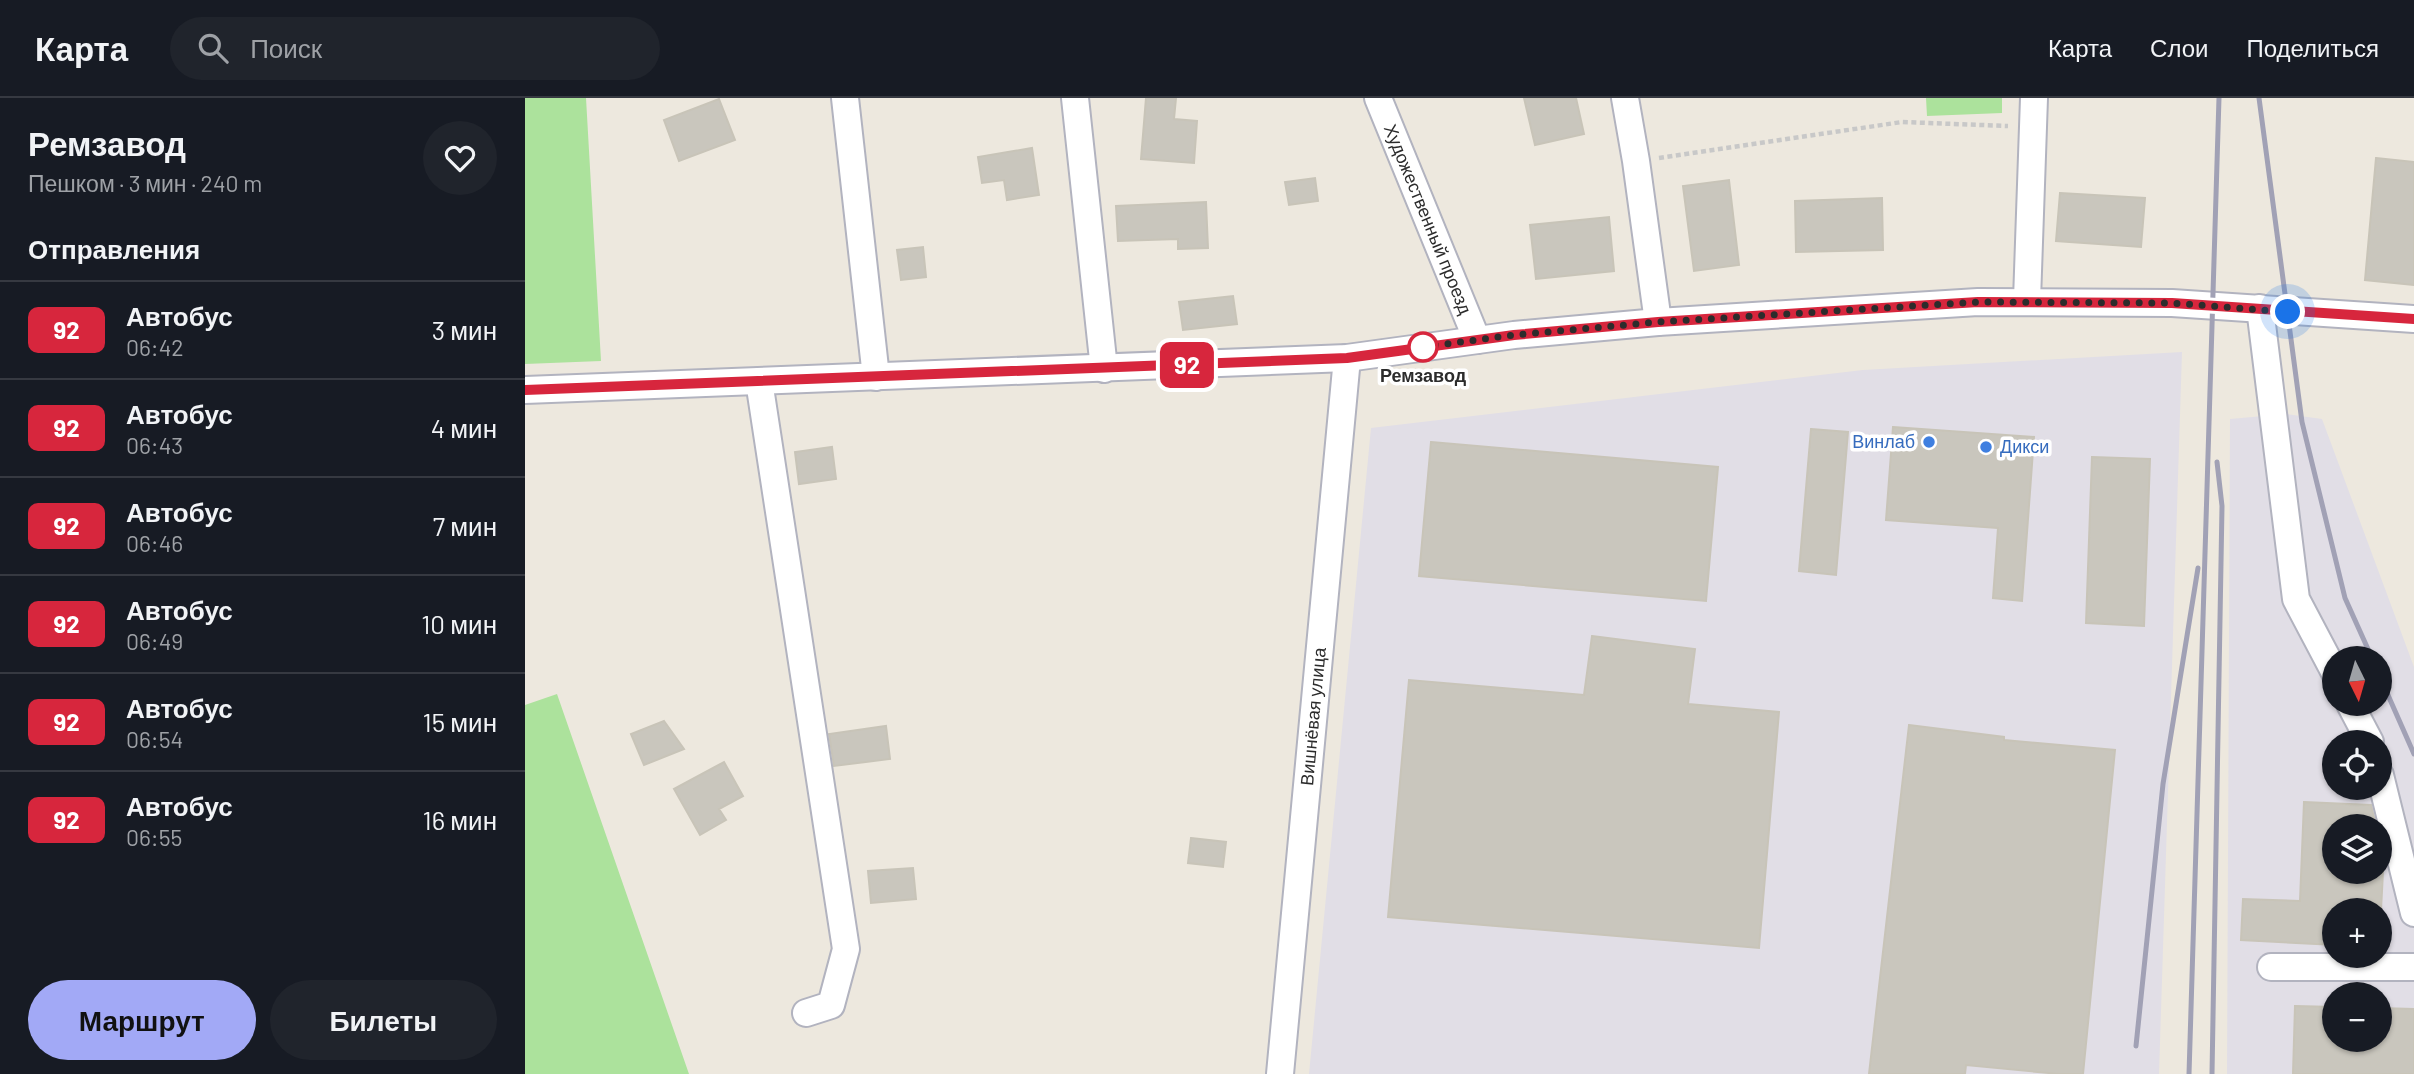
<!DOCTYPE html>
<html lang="ru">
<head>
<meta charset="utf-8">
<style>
	:root { --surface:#171b24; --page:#20242c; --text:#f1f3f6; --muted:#9ea1a6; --line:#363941; --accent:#a2a9f6 }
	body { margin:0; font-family:Barlow,sans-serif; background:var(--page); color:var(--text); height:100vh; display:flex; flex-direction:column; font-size:26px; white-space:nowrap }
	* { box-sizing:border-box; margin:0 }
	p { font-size:23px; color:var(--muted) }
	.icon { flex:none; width:38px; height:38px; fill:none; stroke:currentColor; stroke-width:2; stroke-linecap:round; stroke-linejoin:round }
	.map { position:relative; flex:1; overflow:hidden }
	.panel { display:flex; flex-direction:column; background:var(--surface); width:525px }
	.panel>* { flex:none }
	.badge { padding:0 14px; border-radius:10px; font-size:24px; line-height:46px }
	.needle { width:46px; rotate:175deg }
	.buttons { position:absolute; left:1797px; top:548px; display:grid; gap:14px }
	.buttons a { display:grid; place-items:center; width:70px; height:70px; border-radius:50%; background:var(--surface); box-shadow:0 2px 5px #0004; font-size:35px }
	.you { position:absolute; width:35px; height:35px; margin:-18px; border:5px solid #fff; border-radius:50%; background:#1a73e8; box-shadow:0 0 0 10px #1a73e833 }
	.map>.badge { position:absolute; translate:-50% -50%; box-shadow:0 0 0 4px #fff }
	h2 { padding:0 28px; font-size:26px; line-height:63px }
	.round { display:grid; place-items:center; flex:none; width:74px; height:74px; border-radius:37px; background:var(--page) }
	.headline { display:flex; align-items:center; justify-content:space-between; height:119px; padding:0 28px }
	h1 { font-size:33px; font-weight:700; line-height:52px }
	.cta { display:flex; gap:14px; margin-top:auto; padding:14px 28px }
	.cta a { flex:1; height:80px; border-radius:42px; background:var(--accent); color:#111; font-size:28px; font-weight:700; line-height:80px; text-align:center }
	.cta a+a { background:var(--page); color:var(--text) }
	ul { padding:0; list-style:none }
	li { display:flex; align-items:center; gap:21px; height:98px; padding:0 28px; border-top:2px solid var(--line) }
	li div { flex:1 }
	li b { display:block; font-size:26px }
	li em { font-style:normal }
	li .badge { min-width:77px; font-weight:700; text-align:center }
	header { display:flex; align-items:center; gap:42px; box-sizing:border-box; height:98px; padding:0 35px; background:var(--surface); border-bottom:2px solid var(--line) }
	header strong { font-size:33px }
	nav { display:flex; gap:38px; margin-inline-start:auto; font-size:24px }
	.search { width:490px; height:63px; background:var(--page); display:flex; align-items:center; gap:18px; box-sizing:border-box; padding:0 24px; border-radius:38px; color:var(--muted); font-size:26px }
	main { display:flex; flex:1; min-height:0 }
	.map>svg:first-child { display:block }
	.industrial { fill:#e1dee6; fill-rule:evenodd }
	.green { fill:#ace29c }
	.building { fill:#c9c6bd; stroke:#c8c4b8; stroke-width:2 }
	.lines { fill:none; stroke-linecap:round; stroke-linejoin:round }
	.minor-casing { stroke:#b2b3bf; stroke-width:30 }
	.path { stroke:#c8c8c8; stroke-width:4.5; stroke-dasharray:5 3.5; stroke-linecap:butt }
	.minor { stroke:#fff; stroke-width:26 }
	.rail { stroke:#a1a1b5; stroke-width:5 }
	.line-casing { stroke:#fff; stroke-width:16 }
	.line { stroke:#d7263d; stroke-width:10 }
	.walk { stroke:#2c2c2c; stroke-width:7; stroke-dasharray:0 12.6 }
	.stop-dot { fill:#fff; stroke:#d7263d; stroke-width:3.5 }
	.shop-dot { fill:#3f7fe0; stroke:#fff; stroke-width:2.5 }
	.labels { text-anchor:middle; stroke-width:7; stroke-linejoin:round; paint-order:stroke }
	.street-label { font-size:18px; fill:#2c2c2c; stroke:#fff }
	.stop-label { font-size:18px; font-weight:bold; fill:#2c2c2c; stroke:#fff }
	.shop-label { font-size:18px; fill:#366cbe; stroke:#fff; text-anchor:end }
</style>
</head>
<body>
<header>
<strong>Карта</strong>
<div class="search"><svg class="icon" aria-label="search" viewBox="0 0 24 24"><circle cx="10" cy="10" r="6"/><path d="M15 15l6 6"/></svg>Поиск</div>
<nav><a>Карта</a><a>Слои</a><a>Поделиться</a></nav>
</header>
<main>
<section class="panel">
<div class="headline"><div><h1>Ремзавод</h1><p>Пешком · 3 мин · 240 m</p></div><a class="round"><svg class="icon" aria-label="heart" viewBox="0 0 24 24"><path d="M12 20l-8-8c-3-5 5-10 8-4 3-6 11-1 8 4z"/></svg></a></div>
<h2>Отправления</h2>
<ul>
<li><span class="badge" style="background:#d7263d;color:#fff">92</span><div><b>Автобус</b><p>06:42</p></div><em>3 мин</em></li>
<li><span class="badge" style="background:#d7263d;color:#fff">92</span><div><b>Автобус</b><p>06:43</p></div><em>4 мин</em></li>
<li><span class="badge" style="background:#d7263d;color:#fff">92</span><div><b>Автобус</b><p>06:46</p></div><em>7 мин</em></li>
<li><span class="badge" style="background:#d7263d;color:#fff">92</span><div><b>Автобус</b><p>06:49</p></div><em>10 мин</em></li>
<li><span class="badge" style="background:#d7263d;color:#fff">92</span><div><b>Автобус</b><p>06:54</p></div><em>15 мин</em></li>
<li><span class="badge" style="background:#d7263d;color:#fff">92</span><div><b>Автобус</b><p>06:55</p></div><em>16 мин</em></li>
</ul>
<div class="cta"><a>Маршрут</a><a>Билеты</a></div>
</section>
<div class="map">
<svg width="1889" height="976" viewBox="0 0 1889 976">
	<rect width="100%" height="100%" fill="#ede8de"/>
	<path class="industrial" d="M1657,254L1634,976H784L846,330L1338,272Z
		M1761,316L1797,321L1889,569V976H1702L1705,321ZM1810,560H1855V606H1810ZM1810,644H1855V690H1810ZM1810,728H1855V774H1810ZM1810,812H1855V858H1810ZM1810,896H1855V942H1810Z"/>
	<path class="green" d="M0,0H61L76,263L0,266Z
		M1401,0H1477V15L1402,18Z
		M32,596L164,976H0V607Z"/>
	<path class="building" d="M621,0H651L649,21L672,23L669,65L616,61Z
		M999,0H1051L1059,36L1010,47Z
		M194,1L210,42L154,63L139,22Z
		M507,50L514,97L482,102L479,82L457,85L453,59Z
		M1851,60L1889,64V187L1840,182Z
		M790,80L793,103L764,107L760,84Z
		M1204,82L1214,167L1169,173L1158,88Z
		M1535,95L1620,100L1616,149L1531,143Z
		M1357,100L1358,152L1271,154L1270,103Z
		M681,104L683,150L653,151V141L593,143L591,108Z
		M1084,119L1089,173L1011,181L1005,127Z
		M398,149L401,179L376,182L372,152Z
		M708,198L712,226L658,232L654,204Z
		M1368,329L1509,339L1497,503L1468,500L1473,430L1361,422Z
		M1286,331L1323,334L1311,477L1274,473Z
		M906,344L1193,369L1181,503L894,478Z
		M307,349L311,381L274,386L270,354Z
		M1567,359L1625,361L1619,528L1561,525Z
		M1067,538L1170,551L1163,606L1254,614L1234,850L863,819L884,582L1059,597Z
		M139,623L159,651L119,667L106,636Z
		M1384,627L1479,639V642L1590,652L1558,976H1534L1441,967L1440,976H1344Z
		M361,628L365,661L309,668L304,636Z
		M199,664L218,698L194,711L201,722L175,737L149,691Z
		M1779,704L1846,707L1851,728H1810V774H1858L1856,812H1810V847L1716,842L1718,801L1775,803Z
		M666,740L701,744L698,769L663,765Z
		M388,770L391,801L346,805L343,773Z
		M1770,908L1810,909V942H1855V910L1889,911V976H1768Z"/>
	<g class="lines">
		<defs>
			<g id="minor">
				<path d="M320,0L351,279"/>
				<path d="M550,0L579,271"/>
				<path id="s1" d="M853,0L952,242"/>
				<path d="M1100,0L1111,63L1133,224"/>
				<path d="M1502,202L1509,0"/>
				<path d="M1735,210L1771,501L1810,575"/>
				<path d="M234,283L321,851L306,907L281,915"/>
				<path d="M0,292L822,260L989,237L1133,224L1453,204L1647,205L1889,221"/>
				<path d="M1825,606L1845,644"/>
				<path d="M1855,677L1889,815"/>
				<path d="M1746,869H1889"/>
				<path id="s2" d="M755,976L822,260"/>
			</g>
		</defs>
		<use href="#minor" class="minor-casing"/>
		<path class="path" d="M1134,60L1377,24L1483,28"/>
		<use href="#minor" class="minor"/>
		<path class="rail" d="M1734,0L1777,324L1820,500L1847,560
			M1855,579L1889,656
			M1611,948L1638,686L1673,470
			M1664,976L1694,0
			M1687,976L1697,408L1692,364"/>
	</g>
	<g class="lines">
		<defs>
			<path id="line" d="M0,292L822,260L989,237L1133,224L1453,204L1647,205L1889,221"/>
		</defs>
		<use href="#line" class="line-casing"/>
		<use href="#line" class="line"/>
		<path class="walk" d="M898,249L989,237L1133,224L1453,204L1647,205L1763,214"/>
	</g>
	<circle class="stop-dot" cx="898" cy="249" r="14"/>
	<g class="shop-dot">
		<circle cx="1404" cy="344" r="7"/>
		<circle cx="1461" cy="349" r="7"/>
	</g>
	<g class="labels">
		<g class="street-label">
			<text dy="6" stroke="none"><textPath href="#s1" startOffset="131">Художественный проезд</textPath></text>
			<text dy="6" stroke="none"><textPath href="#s2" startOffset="359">Вишнёвая улица</textPath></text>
		</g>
		<g class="stop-label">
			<text x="898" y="284">Ремзавод</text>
		</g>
		<g class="shop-label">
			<text x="1390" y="350">Винлаб</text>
			<text x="1475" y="355" text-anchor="start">Дикси</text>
		</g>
	</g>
</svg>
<div class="buttons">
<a><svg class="needle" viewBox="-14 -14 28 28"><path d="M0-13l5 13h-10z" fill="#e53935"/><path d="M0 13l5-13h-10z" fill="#9ea1a6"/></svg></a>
<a><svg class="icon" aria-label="locate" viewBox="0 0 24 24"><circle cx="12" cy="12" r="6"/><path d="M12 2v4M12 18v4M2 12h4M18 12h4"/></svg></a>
<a><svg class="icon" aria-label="layers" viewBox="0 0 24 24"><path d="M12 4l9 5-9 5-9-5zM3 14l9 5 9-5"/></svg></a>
<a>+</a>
<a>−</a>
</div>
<div class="you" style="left:1763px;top:214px"></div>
<b class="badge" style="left:662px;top:267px;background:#d7263d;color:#fff">92</b>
</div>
</main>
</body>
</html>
